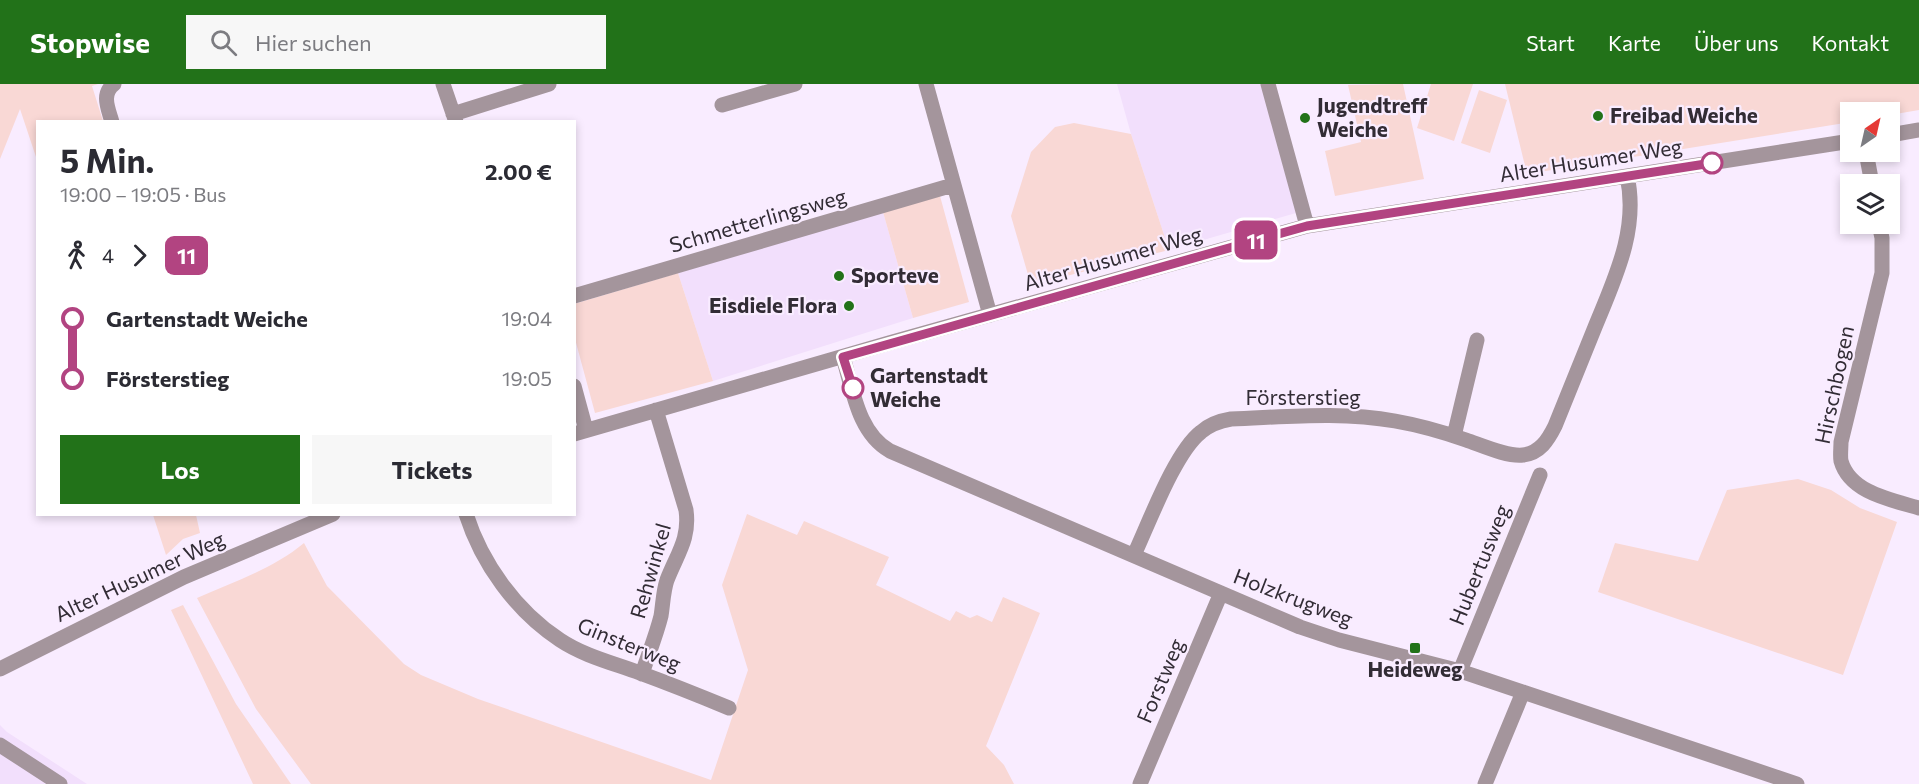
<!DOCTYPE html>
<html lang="de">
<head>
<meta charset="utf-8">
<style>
	:root { --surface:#fff; --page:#f7f7f7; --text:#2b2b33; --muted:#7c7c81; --accent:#227219 }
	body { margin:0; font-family:Commissioner,sans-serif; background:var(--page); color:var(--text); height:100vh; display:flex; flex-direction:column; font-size:22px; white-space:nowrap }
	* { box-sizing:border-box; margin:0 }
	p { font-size:20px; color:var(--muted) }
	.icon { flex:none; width:33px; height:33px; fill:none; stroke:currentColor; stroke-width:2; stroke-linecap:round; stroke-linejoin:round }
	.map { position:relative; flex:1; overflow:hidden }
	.details { position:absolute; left:36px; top:36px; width:540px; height:396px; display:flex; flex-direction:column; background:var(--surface); border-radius:0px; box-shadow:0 3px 9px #0003 }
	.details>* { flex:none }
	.badge { padding:0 12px; border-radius:9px; font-size:21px; line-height:39px }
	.needle { width:39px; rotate:34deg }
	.fabs { position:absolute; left:1840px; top:18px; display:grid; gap:12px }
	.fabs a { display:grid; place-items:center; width:60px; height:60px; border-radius:0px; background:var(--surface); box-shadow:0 3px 9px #0003; font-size:30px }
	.map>.badge { position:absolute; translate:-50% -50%; box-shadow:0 0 0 3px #fff }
	.legs { display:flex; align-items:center; gap:9px; height:66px; padding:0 24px; font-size:20px }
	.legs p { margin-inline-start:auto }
	.summary { display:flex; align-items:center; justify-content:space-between; height:102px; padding:0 24px }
	h1 { font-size:33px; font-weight:700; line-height:45px }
	.button { display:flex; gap:12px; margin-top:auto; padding:12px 24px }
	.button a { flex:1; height:69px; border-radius:0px; background:var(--accent); color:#fff; font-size:24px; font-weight:700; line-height:69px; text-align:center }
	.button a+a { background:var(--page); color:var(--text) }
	ul { padding:0 24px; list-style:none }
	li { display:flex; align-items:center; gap:21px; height:60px; font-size:22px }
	li i { display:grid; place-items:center; width:9px; height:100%; margin:0 8px; background:currentColor }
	li i::after { content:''; width:15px; height:15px; margin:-8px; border:4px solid; border-radius:50%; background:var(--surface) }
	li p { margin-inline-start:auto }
	li:first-child i { background:linear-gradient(#0000 50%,currentColor 0) }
	li:last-child i { background:linear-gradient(currentColor 50%,#0000 0) }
	header { display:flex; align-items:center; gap:36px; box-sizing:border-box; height:84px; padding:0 30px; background:var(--accent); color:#fff }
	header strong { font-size:28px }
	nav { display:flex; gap:33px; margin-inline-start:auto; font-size:21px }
	.search { width:420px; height:54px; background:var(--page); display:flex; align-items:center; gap:15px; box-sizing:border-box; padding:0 21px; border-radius:0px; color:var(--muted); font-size:22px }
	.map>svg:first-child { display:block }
	.built { fill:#f2dffc }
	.green { fill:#f9d8d5 }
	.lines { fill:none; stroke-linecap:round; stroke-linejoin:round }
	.minor { stroke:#a4959c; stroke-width:15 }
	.line-1-casing { stroke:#fff; stroke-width:14 }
	.line-1 { stroke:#b24481; stroke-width:9 }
	.poi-dot { fill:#227219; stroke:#f9ecff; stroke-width:2 }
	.stop-1-dot { fill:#fff; stroke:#b24481; stroke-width:3 }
	.labels { text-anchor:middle; stroke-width:4.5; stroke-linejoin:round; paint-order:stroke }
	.poi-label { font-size:21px; font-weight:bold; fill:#322c35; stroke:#f9ecff; text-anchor:start }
	.street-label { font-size:21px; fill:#322c35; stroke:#f9ecff }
	.stop-label { font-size:21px; font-weight:bold; fill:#322c35; stroke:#f9ecff; text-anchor:start }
</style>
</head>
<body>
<header>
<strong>Stopwise</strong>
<div class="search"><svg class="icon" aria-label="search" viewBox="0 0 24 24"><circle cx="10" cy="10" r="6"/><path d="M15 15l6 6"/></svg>Hier suchen</div>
<nav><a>Start</a><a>Karte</a><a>Über uns</a><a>Kontakt</a></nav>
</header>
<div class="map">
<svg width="1919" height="700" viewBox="0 0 1919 700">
	<rect width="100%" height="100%" fill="#f9ecff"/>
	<path class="built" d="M1117,0H1261L1296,129L1169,166L1131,50Z
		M883,128L913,234L713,297L678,189Z
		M0,641L7,648L87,700H0Z"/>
	<path class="green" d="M0,0H98L92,2L103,37L38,38L37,76L20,25L0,75Z
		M1403,0L1424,95L1335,112L1325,67L1361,58L1348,1Z
		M1431,0H1473L1454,57L1417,44Z
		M1505,0H1919V26L1890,31V28H1851V38L1527,90Z
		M1479,6L1507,16L1490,69L1461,59Z
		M1074,39L1131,50L1169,166L1031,201L1011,132L1031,68L1055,43Z
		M940,112L969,218L913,234L883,128Z
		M678,189L713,297L595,329L575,255L574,220Z
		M1798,395L1831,406L1860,424L1897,438L1843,591L1598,508L1615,459L1698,477L1727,406Z
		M747,430L797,451L804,437L889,473L876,501L950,537L956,527L970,534L977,531L992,538L1003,513L1040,529L986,662L1004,681L1014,700H311L256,625L197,514C233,498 273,485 304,459L327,502L404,580L421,591L478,615L711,696L748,586L722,501Z
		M153,431H196L200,449L183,455L166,471Z
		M183,521L236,620L291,700H253L171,526Z"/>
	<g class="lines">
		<path class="minor" d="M443,0L456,38
			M926,0L990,231
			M1268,0L1307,142
			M722,21L795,0
			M453,30L549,0
			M112,38C108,24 101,10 114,0
			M1890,51L1919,46
			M1866,68L1872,100
			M1879,140L1882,154V189L1841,358C1841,364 1840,372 1841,377C1850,409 1892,416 1919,424
			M574,212L953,101
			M843,273C853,306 858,349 890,367L1300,543L1339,556L1460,587L1797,700
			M574,302L586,346
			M574,350L889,259L1307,142L1851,57
			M1454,352L1477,256
			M466,430C482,480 516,527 560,556C584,572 613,579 640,589C670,600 700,612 729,624
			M1134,471C1149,439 1175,368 1201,348C1210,340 1219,337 1231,335C1285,333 1341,327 1395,337C1418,341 1443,348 1466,356C1481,361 1507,373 1523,371C1540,369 1548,356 1555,342C1568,309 1582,276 1595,243C1615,194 1639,145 1627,92
			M0,585L184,493L333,430
			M1460,587L1540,391
			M642,590C648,571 656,552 661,532C663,520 663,508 667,496C677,470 690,455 686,426L656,326
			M0,661L60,700
			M1140,700L1221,509
			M1485,700L1523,608"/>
	</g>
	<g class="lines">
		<defs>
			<path id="line-1" d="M853,304L843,273L1307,142L1712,79"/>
		</defs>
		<use href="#line-1" class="line-1-casing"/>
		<use href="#line-1" class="line-1"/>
	</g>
	<g class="poi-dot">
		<circle cx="1598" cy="32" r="6"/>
		<circle cx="1305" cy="34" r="6"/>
		<circle cx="839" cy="192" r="6"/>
		<circle cx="849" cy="222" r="6"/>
		<rect x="1409" y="558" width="12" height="12" rx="3"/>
	</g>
	<g class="stop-1-dot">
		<circle cx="1712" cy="79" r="10"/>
		<circle cx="853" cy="304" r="10"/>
	</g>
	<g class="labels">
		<g class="poi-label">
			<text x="1317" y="29">Jugendtreff<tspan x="1317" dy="24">Weiche</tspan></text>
			<text x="1610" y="39">Freibad Weiche</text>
			<text x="851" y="199">Sporteve</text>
			<text x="837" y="229" text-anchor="end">Eisdiele Flora</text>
			<text x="1415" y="593" text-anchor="middle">Heideweg</text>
		</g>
		<g class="street-label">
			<text transform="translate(1591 77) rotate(-9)" y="7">Alter Husumer Weg</text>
			<text transform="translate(758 137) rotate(-16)" y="7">Schmetterlingsweg</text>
			<text transform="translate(1113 175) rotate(-16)" y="7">Alter Husumer Weg</text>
			<text transform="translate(1835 301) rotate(-78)" y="7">Hirschbogen</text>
			<text x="1303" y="321">Försterstieg</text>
			<text transform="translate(1480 481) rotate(-68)" y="7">Hubertusweg</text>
			<text transform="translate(651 487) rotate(-74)" y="7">Rehwinkel</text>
			<text transform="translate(140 493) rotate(-25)" y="7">Alter Husumer Weg</text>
			<text transform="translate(1293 514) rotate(21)" y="7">Holzkrugweg</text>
			<text transform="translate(629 561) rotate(22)" y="7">Ginsterweg</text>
			<text transform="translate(1161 597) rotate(-67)" y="7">Forstweg</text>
		</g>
		<g class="stop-label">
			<text x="870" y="299">Gartenstadt<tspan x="870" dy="24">Weiche</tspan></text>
		</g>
	</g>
</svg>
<div class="fabs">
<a><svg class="needle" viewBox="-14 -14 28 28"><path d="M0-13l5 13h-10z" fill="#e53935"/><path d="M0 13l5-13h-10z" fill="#7c7c81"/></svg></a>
<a><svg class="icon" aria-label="layers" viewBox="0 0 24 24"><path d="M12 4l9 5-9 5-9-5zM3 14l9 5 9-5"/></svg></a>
</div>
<b class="badge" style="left:1256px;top:156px;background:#b24481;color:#fff">11</b>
<section class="details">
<div class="summary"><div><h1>5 Min.</h1><p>19:00 – 19:05 · Bus</p></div><b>2.00 €</b></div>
<div class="legs"><svg class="icon" aria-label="walk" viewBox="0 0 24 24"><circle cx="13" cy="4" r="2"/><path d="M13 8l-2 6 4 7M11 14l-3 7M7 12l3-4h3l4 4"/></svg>4<svg class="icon" aria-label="forward" viewBox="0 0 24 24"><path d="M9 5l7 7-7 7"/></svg><b class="badge" style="background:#b24481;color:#fff">11</b></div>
<ul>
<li><i style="color:#b24481"></i><b>Gartenstadt Weiche</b><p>19:04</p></li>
<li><i style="color:#b24481"></i><b>Försterstieg</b><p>19:05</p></li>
</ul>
<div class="button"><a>Los</a><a>Tickets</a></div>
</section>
</div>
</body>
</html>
